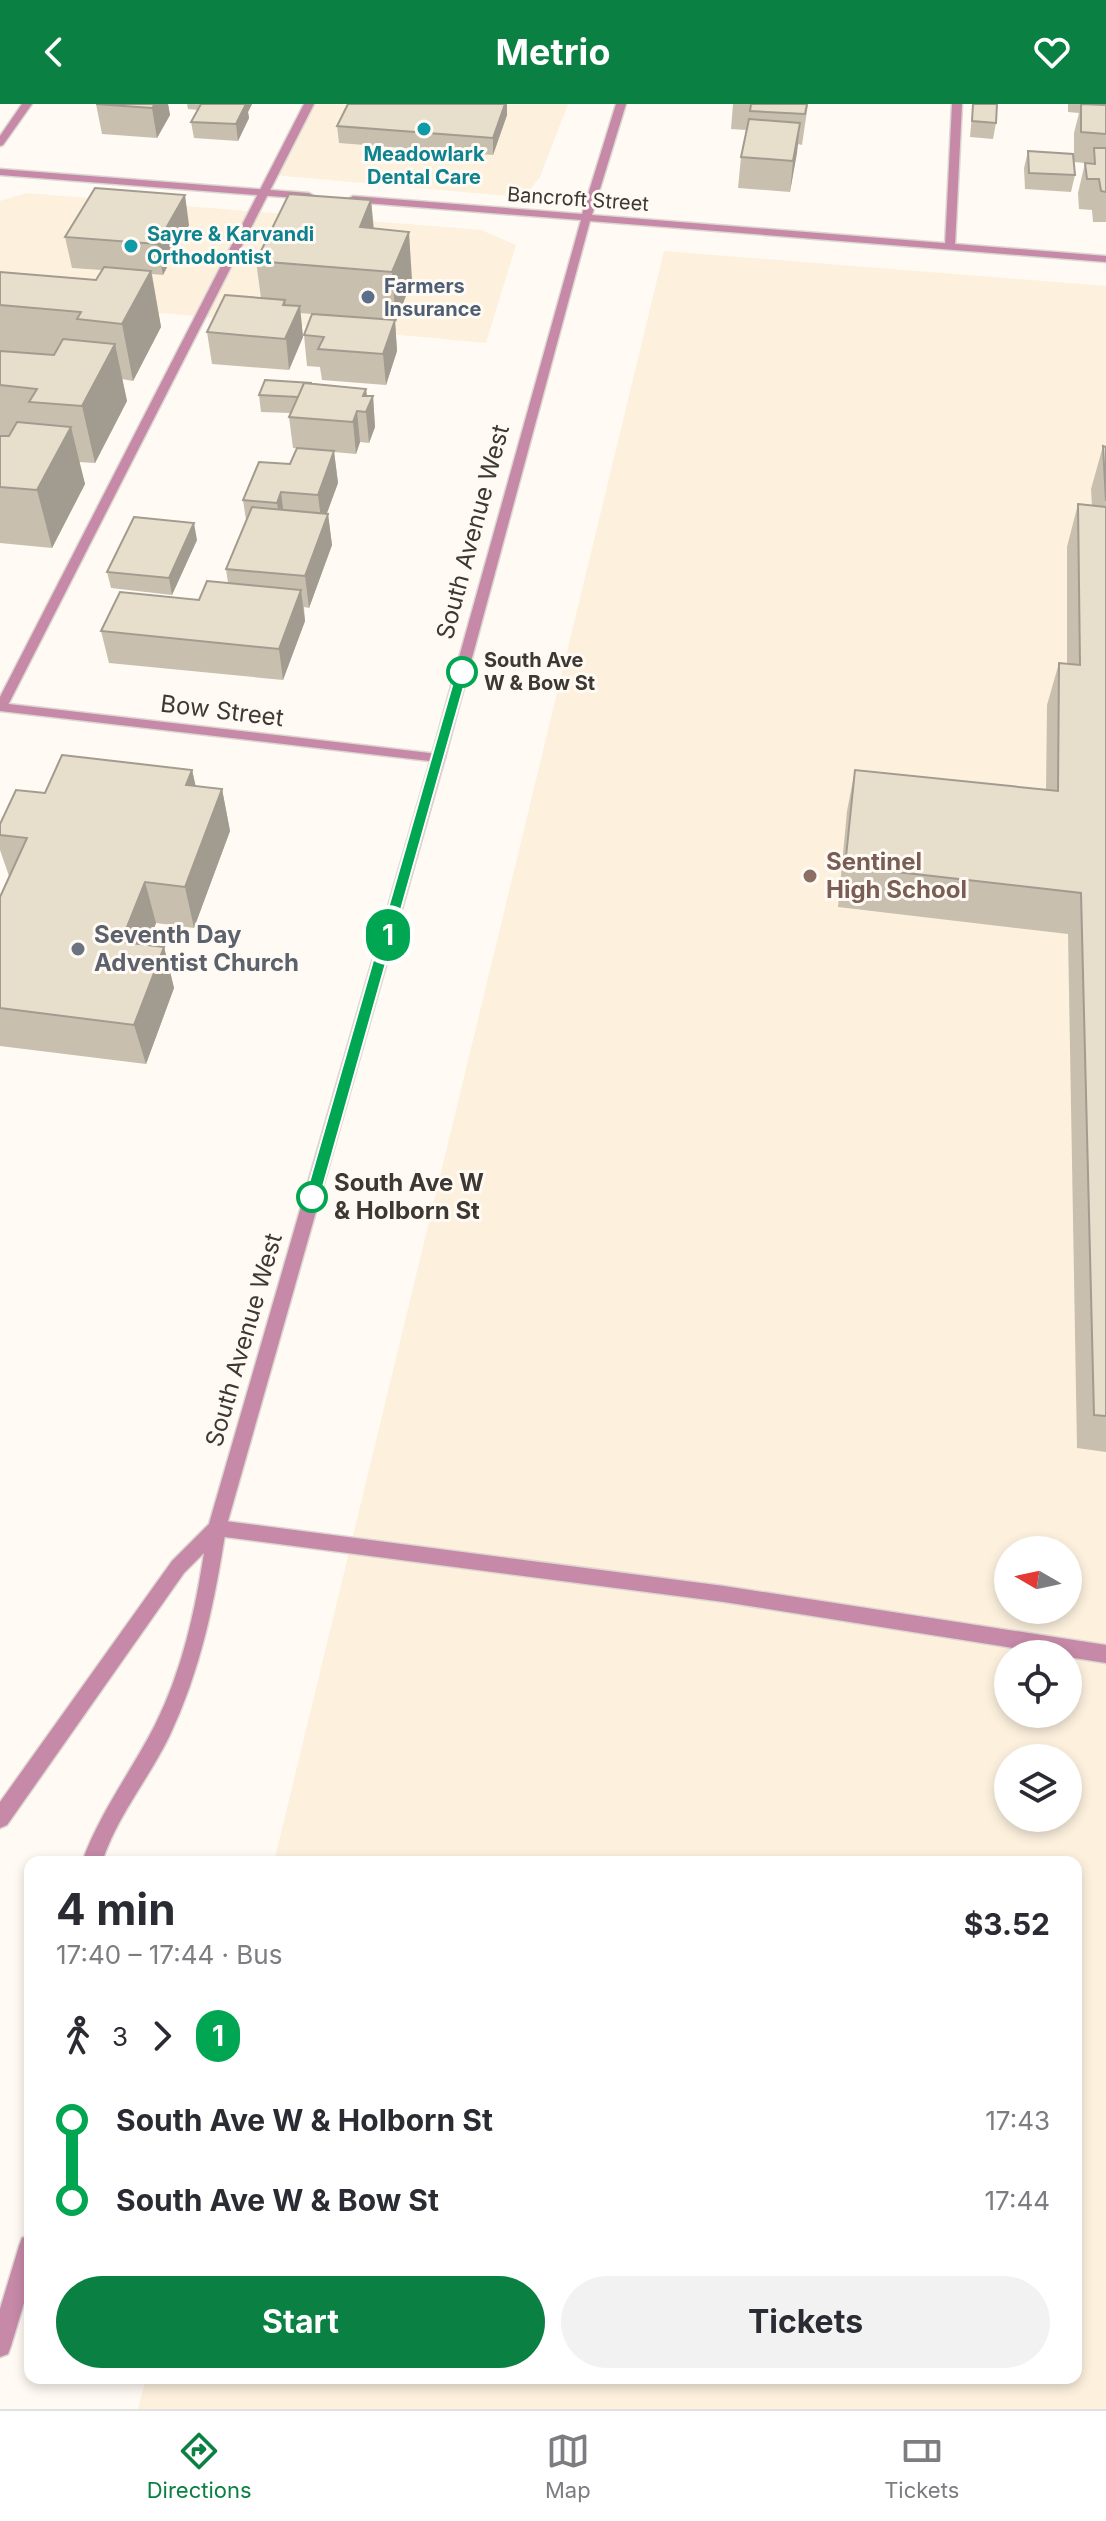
<!DOCTYPE html>
<html lang="en">
<head>
<meta charset="utf-8">
<style>
	:root { --surface:#fff; --page:#f2f2f3; --text:#2b2b33; --muted:#7c7c81; --line:#e1e1e2; --accent:#0b8043 }
	body { margin:0; font-family:Inter,sans-serif; background:var(--page); color:var(--text); height:100vh; display:flex; flex-direction:column; font-size:30px; white-space:nowrap }
	* { box-sizing:border-box; margin:0 }
	p { font-size:26px; color:var(--muted) }
	.icon { flex:none; width:44px; height:44px; fill:none; stroke:currentColor; stroke-width:2; stroke-linecap:round; stroke-linejoin:round }
	.map { position:relative; flex:1; overflow:hidden }
	.sheet { position:absolute; left:24px; top:1752px; width:1058px; height:528px; display:flex; flex-direction:column; background:var(--surface); border-radius:16px; box-shadow:0 4px 12px #0003 }
	.sheet>* { flex:none }
	.badge { padding:0 16px; border-radius:26px; font-size:28px; line-height:52px }
	.needle { width:52px; rotate:279deg }
	.fabs { position:absolute; left:994px; top:1432px; display:grid; gap:16px }
	.fabs a { display:grid; place-items:center; width:88px; height:88px; border-radius:50%; background:var(--surface); box-shadow:0 4px 12px #0003; font-size:40px }
	.map>.badge { position:absolute; translate:-50% -50%; box-shadow:0 0 0 4px #fff }
	.legs { display:flex; align-items:center; gap:12px; height:88px; padding:0 32px; font-size:26px }
	.legs p { margin-inline-start:auto }
	.overview { display:flex; align-items:center; justify-content:space-between; height:136px; padding:0 32px }
	h1 { font-size:44px; font-weight:700; line-height:60px }
	.action { display:flex; gap:16px; margin-top:auto; padding:16px 32px }
	.action a { flex:1; height:92px; border-radius:48px; background:var(--accent); color:#fff; font-size:32px; font-weight:700; line-height:92px; text-align:center }
	.action a+a { background:var(--page); color:var(--text) }
	ul { padding:0 32px; list-style:none }
	li { display:flex; align-items:center; gap:28px; height:80px; font-size:30px }
	li i { display:grid; place-items:center; width:12px; height:100%; margin:0 10px; background:currentColor }
	li i::after { content:''; width:20px; height:20px; margin:-10px; border:6px solid; border-radius:50%; background:var(--surface) }
	li p { margin-inline-start:auto }
	li:first-child i { background:linear-gradient(#0000 50%,currentColor 0) }
	li:last-child i { background:linear-gradient(currentColor 50%,#0000 0) }
	header { display:flex; justify-content:space-between; align-items:center; height:104px; padding:0 32px; background:var(--accent); color:#fff; font-size:36px; font-weight:700 }
	.tabs { display:flex; justify-content:space-around; align-items:center; height:112px; border-top:2px solid var(--line); background:var(--surface); font-size:22px; color:var(--muted) }
	.tabs a { display:grid; justify-items:center; gap:4px }
	.tabs .active { color:var(--accent) }
	.map>svg:first-child { display:block }
	.built { fill:#fdf1de; fill-rule:evenodd }
	.lines { fill:none; stroke-linecap:round; stroke-linejoin:round }
	.service-casing { stroke:#dcd7d0; stroke-width:3 }
	.minor-casing { stroke:#dcd7d0; stroke-width:3 }
	.tertiary-casing { stroke:#dcd7d0; stroke-width:3 }
	.service { fill:#c689a8; fill-rule:evenodd }
	.minor { fill:#c689a8; fill-rule:evenodd }
	.tertiary { fill:#c689a8; fill-rule:evenodd }
	.wall { fill:#c8bfaf }
	.shaded-wall { fill:#a29b8f }
	.building { fill:#e8decc; stroke:#a29b8f; stroke-width:2 }
	.line-1 { fill:#00a651; stroke:#fff; stroke-width:2 }
	.culture-dot { fill:#0f9aa8; stroke:#fffaf3; stroke-width:3 }
	.service-dot { fill:#5c6f8a; stroke:#fffaf3; stroke-width:3 }
	.stop-1-dot { fill:#fff; stroke:#00a651; stroke-width:4 }
	.education-dot { fill:#8d6e63; stroke:#fffaf3; stroke-width:3 }
	.worship-dot { fill:#6b7280; stroke:#fffaf3; stroke-width:3 }
	.labels { text-anchor:middle; stroke-width:6; stroke-linejoin:round; paint-order:stroke }
	.far-culture-label { font-size:20px; font-weight:bold; fill:#0d838f; stroke:#fffaf3 }
	.far-street-label { font-size:20px; fill:#3d3932; stroke:#fffaf3 }
	.far-service-label { font-size:20px; font-weight:bold; fill:#4e5e75; stroke:#fffaf3; text-anchor:start }
	.far-stop-label { font-size:20px; font-weight:bold; fill:#3d3932; stroke:#fffaf3; text-anchor:start }
	.street-label { font-size:24px; fill:#3d3932; stroke:#fffaf3 }
	.education-label { font-size:24px; font-weight:bold; fill:#785e54; stroke:#fffaf3; text-anchor:start }
	.worship-label { font-size:24px; font-weight:bold; fill:#5b616d; stroke:#fffaf3; text-anchor:start }
	.stop-label { font-size:24px; font-weight:bold; fill:#3d3932; stroke:#fffaf3; text-anchor:start }
</style>
</head>
<body>
<header><svg class="icon" aria-label="back" viewBox="0 0 24 24"><path d="M15 5l-7 7 7 7"/></svg>Metrio<svg class="icon" aria-label="heart" viewBox="0 0 24 24"><path d="M12 20l-8-8c-3-5 5-10 8-4 3-6 11-1 8 4z"/></svg></header>
<div class="map">
<svg width="1106" height="2305" viewBox="0 0 1106 2305">
	<rect width="100%" height="100%" fill="#fffaf3"/>
	<path class="built" d="M309,0H568L540,73L527,89L508,92L273,71Z
		M27,89L481,126L516,141L486,239L0,194V97Z
		M664,147L1106,182V2305H138L146,2274H1076V1758H274ZM1008,1446H1068V1506H1008ZM1008,1550H1068V1610H1008ZM1008,1654H1068V1714H1008Z"/>
	<g class="lines">
		<defs>
			<path id="service" d="M304,0H314L7,603L0,607V593Z
				M952,0H962L955,142L950,145L945,142Z
				M217,1416L724,1482L1106,1541V1559L1068,1553V1550H1051L724,1498L217,1432L211,1430L208,1424L211,1418Z"/>
			<path id="minor" d="M22,0H32L3,41L0,42V32Z
				M0,599L438,650L445,654L438,658L0,607Z"/>
			<path id="tertiary" d="M616,0H626L592,111L1106,152V158L590,117L445,654L226,1424C215,1496 201,1566 169,1633C148,1676 117,1712 102,1758H82C100,1708 131,1668 155,1621C182,1567 195,1508 204,1449L184,1469L7,1721L0,1724V1698L172,1457L209,1420L431,654L581,116L353,98L348,95L353,92L582,110Z
				M0,65L309,89L314,92L309,95L0,71Z
				M30,2131V2179L11,2242L8,2250L0,2253V2205L19,2142L22,2134Z"/>
		</defs>
		<use href="#service" class="service-casing"/>
		<use href="#minor" class="minor-casing"/>
		<use href="#tertiary" class="tertiary-casing"/>
		<use href="#service" class="service"/>
		<use href="#minor" class="minor"/>
		<use href="#tertiary" class="tertiary"/>
	</g>
	<path class="wall" d="M96,0H168L170,11L157,34L102,30Z
		M187,0H252L248,8L249,14L238,37L194,34L191,18L198,6L188,5Z
		M348,0H507V11L493,51L339,39L337,22Z
		M733,0H808L802,41L798,40L790,88L738,84L741,53L746,26L731,25Z
		M973,0L996,19L993,35L970,33Z
		M1068,0H1106V118H1093L1092,106L1079,105L1078,89L1085,59L1074,58V29L1079,9L1068,8Z
		M1028,47L1075,71L1071,88L1025,85L1024,64Z
		M371,96L374,124L412,176L395,218L397,247L386,281L322,276L320,263L307,262L304,231L312,210L300,209L303,233L289,266L212,260L207,228L261,194L256,157Z
		M189,121L163,171L152,170L161,223L133,277L122,275L127,297L95,359L79,358L85,380L52,444L0,439V168L96,176L102,166L72,164L65,133Z
		M312,280L366,285L367,292H373L375,323L369,339L360,338L356,350L334,348L338,379L326,410H328L332,441L309,504L304,503L305,517L283,576L109,559L101,527L199,496L228,479L226,465L246,416L243,396L290,360L306,345L293,344L289,313L290,309L261,308L259,291Z
		M1103,342L1106,343V1348L1077,1344L1068,830L838,803L847,707L855,666L1046,686L1047,601L1059,559H1067V443L1078,400L1092,402L1091,385Z
		M197,436L172,491L111,484L107,468Z
		M192,666L196,683L222,685L230,727L194,824L156,819L147,841L164,843L174,884L146,960L0,942V793L9,772L0,746V720Z"/>
	<path class="shaded-wall" d="M155,0H168L170,11L157,34L152,4Z
		M246,0H252L248,8L249,14L238,37L236,20Z
		M505,0H507V11L493,51V34Z
		M800,19L797,49L790,88L793,57Z
		M185,91L189,121L163,171L157,140Z
		M371,96L375,145L360,123Z
		M409,128L412,176L396,218L392,168Z
		M151,167L161,223L133,277L122,220Z
		M285,196L289,226L300,202L303,233L289,266L283,201Z
		M395,216L397,247L386,281L383,250Z
		M115,240L127,297L95,359L82,302Z
		M366,285L368,305L373,292L375,323L369,339L366,308L363,292Z
		M357,307L360,338L356,350L353,318Z
		M71,323L85,380L52,444L37,386Z
		M334,347L338,379L322,423L318,391Z
		M281,388L285,420L282,431L277,399Z
		M328,410L332,441L309,504L305,472Z
		M194,419L197,436L172,491L169,474Z
		M301,486L305,517L283,576L279,545Z
		M192,666L201,707L186,681Z
		M222,685L230,727L194,824L185,783Z
		M145,778L156,819L133,879L121,838Z
		M164,843L174,884L146,960L134,921Z"/>
	<path class="building" d="M96,0H155L152,4Z
		M201,0H246L236,20L191,18Z
		M348,0H505L493,34L337,22Z
		M751,0H807L805,10L750,7Z
		M973,0H997L996,19L972,17Z
		M1081,0L1106,1V30L1081,28Z
		M749,15L800,19L793,57L741,53Z
		M1094,44H1106V88L1101,87L1099,75H1087L1085,59L1095,60Z
		M1028,47L1073,50L1075,71L1029,69Z
		M95,84L185,91L157,140L65,133Z
		M289,90L371,96L360,123L409,128L392,168L256,157Z
		M104,163L151,167L122,220L77,215L81,208L0,201V168L96,176Z
		M225,191L285,196L283,201L300,202L285,235L207,228Z
		M312,210L395,216L383,250L318,245L324,233L304,231Z
		M63,235L115,240L82,302L29,298L37,285L0,281V247L54,251Z
		M265,276L312,279H304L298,293L259,291Z
		M304,279L366,285L363,292H373L366,308L357,307L353,318L289,313Z
		M17,318L71,323L37,386L0,383V332H9Z
		M1103,342L1106,343V397Z
		M297,344L334,347L318,391L281,388L277,399L243,396L259,358L290,360Z
		M1078,400L1106,403V1312L1094,1311L1081,789L845,762L855,666L1058,687L1059,559L1080,561Z
		M252,403L328,410L305,472L226,465Z
		M134,413L194,419L169,474L107,468Z
		M207,477L301,486L279,545L101,527L120,488L199,496Z
		M62,651L192,666L186,681L222,685L185,783L145,778L121,838L164,843L134,921L0,904V793L27,734L0,731V720L16,686L45,689Z"/>
	<path class="line-1" d="M462,564L468,568L320,1093L312,1099L305,1093L456,568Z"/>
	<g class="culture-dot">
		<circle cx="424" cy="25" r="8"/>
		<circle cx="131" cy="142" r="8"/>
	</g>
	<circle class="service-dot" cx="368" cy="193" r="8"/>
	<g class="stop-1-dot">
		<circle cx="462" cy="568" r="14"/>
		<circle cx="312" cy="1093" r="14"/>
	</g>
	<circle class="education-dot" cx="810" cy="772" r="8"/>
	<circle class="worship-dot" cx="78" cy="845" r="8"/>
	<g class="labels">
		<g class="far-culture-label">
			<text x="424" y="57">Meadowlark<tspan x="424" dy="23">Dental Care</tspan></text>
			<text x="147" y="137" text-anchor="start">Sayre &amp; Karvandi<tspan x="147" dy="23">Orthodontist</tspan></text>
		</g>
		<g class="far-street-label">
			<text transform="translate(578 95) rotate(4)" y="7">Bancroft Street</text>
		</g>
		<g class="far-service-label">
			<text x="384" y="189">Farmers<tspan x="384" dy="23">Insurance</tspan></text>
		</g>
		<g class="far-stop-label">
			<text x="484" y="563">South Ave<tspan x="484" dy="23">W &amp; Bow St</tspan></text>
		</g>
		<g class="street-label">
			<text transform="translate(473 428) rotate(-75)" y="8">South Avenue West</text>
			<text transform="translate(222 607) rotate(7)" y="8">Bow Street</text>
			<text transform="translate(244 1236) rotate(-74)" y="8">South Avenue West</text>
		</g>
		<g class="education-label">
			<text x="826" y="766">Sentinel<tspan x="826" dy="28">High School</tspan></text>
		</g>
		<g class="worship-label">
			<text x="94" y="839">Seventh Day<tspan x="94" dy="28">Adventist Church</tspan></text>
		</g>
		<g class="stop-label">
			<text x="334" y="1087">South Ave W<tspan x="334" dy="28">&amp; Holborn St</tspan></text>
		</g>
	</g>
</svg>
<div class="fabs">
<a><svg class="needle" viewBox="-14 -14 28 28"><path d="M0-13l5 13h-10z" fill="#e53935"/><path d="M0 13l5-13h-10z" fill="#7c7c81"/></svg></a>
<a><svg class="icon" aria-label="locate" viewBox="0 0 24 24"><circle cx="12" cy="12" r="6"/><path d="M12 2v4M12 18v4M2 12h4M18 12h4"/></svg></a>
<a><svg class="icon" aria-label="layers" viewBox="0 0 24 24"><path d="M12 4l9 5-9 5-9-5zM3 14l9 5 9-5"/></svg></a>
</div>
<b class="badge" style="left:388px;top:831px;background:#00a651;color:#fff">1</b>
<section class="sheet">
<div class="overview"><div><h1>4 min</h1><p>17:40 – 17:44 · Bus</p></div><b>$3.52</b></div>
<div class="legs"><svg class="icon" aria-label="walk" viewBox="0 0 24 24"><circle cx="13" cy="4" r="2"/><path d="M13 8l-2 6 4 7M11 14l-3 7M7 12l3-4h3l4 4"/></svg>3<svg class="icon" aria-label="forward" viewBox="0 0 24 24"><path d="M9 5l7 7-7 7"/></svg><b class="badge" style="background:#00a651;color:#fff">1</b></div>
<ul>
<li><i style="color:#00a651"></i><b>South Ave W &amp; Holborn St</b><p>17:43</p></li>
<li><i style="color:#00a651"></i><b>South Ave W &amp; Bow St</b><p>17:44</p></li>
</ul>
<div class="action"><a>Start</a><a>Tickets</a></div>
</section>
</div>
<nav class="tabs">
<a class="active"><svg class="icon" aria-label="directions" viewBox="0 0 24 24"><path d="M12 3l9 9-9 9-9-9zM9 14v-3h6M13 9l2 2-2 2"/></svg>Directions</a>
<a><svg class="icon" aria-label="map" viewBox="0 0 24 24"><path d="M3 6l6-2 6 2 6-2v14l-6 2-6-2-6 2zM9 4v14M15 6v14"/></svg>Map</a>
<a><svg class="icon" aria-label="tickets" viewBox="0 0 24 24"><path d="M3 7h18v10H3zM15 7v10"/></svg>Tickets</a>
</nav>
</body>
</html>
